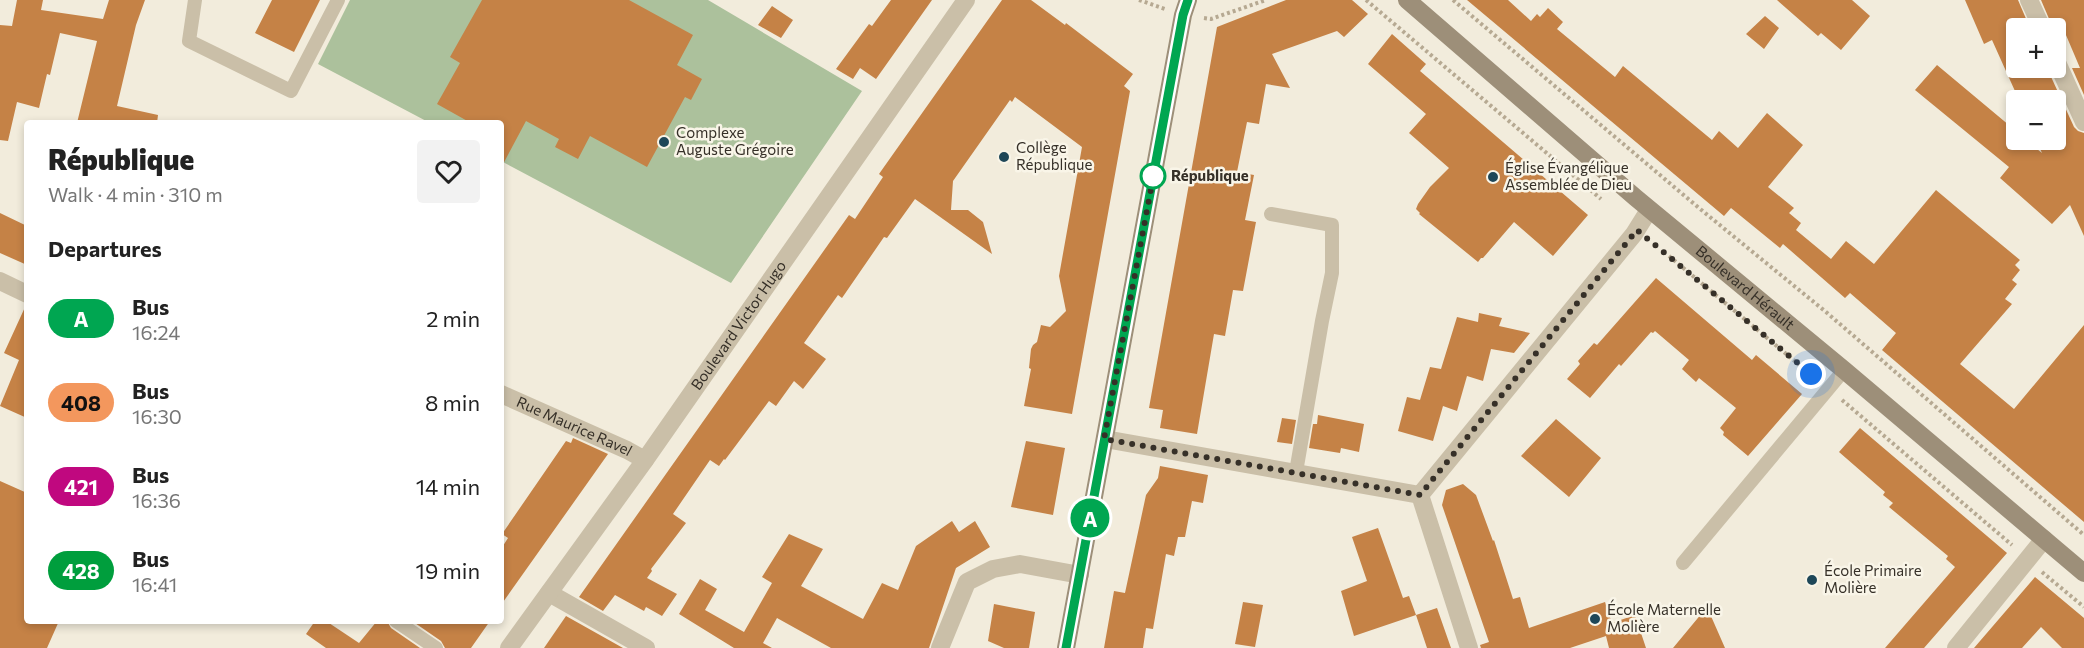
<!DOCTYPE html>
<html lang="en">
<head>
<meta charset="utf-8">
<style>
	:root { --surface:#fff; --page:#f2f2f2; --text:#222; --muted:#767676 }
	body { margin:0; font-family:Commissioner,sans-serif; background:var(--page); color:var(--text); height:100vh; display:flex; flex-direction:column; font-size:22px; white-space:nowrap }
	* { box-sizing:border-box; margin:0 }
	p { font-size:20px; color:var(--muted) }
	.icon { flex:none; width:33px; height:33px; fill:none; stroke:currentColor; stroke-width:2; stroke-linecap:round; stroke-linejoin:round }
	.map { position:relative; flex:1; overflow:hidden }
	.panel { position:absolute; left:24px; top:120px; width:480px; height:504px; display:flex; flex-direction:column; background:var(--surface); border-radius:6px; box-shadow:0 3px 9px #0003 }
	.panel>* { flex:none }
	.badge { padding:0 12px; border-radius:20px; font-size:21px; line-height:39px }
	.tools { position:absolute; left:2006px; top:18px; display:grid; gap:12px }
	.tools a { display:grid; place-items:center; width:60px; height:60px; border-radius:6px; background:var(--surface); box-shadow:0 3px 9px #0003; font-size:30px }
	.you { position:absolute; width:30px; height:30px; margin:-15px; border:4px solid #fff; border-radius:50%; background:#1a73e8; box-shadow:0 0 0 9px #1a73e833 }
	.map>.badge { position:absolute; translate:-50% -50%; box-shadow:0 0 0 3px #fff }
	h2 { padding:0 24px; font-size:22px; line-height:54px }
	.round { display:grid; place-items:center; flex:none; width:63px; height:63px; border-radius:6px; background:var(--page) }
	.head { display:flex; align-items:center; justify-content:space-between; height:102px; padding:0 24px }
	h1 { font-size:28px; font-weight:800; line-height:45px }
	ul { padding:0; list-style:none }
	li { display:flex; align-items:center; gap:18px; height:84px; padding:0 24px }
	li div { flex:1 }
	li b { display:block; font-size:22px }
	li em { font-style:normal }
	li .badge { min-width:66px; font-weight:700; text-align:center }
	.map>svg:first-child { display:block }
	.green { fill:#acc19c }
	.building { fill:#c58246 }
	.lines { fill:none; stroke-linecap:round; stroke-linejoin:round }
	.path { stroke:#b6a992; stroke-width:4; stroke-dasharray:3 3; stroke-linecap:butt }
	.lane { stroke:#cabfa8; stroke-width:14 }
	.street { stroke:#cabfa8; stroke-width:18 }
	.secondary { stroke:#9d8f79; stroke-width:18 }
	.line-casing { stroke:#fff; stroke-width:14 }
	.line { stroke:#00a651; stroke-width:9 }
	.walk { stroke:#363028; stroke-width:6; stroke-dasharray:0 10.8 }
	.poi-dot { fill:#1e4758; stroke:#f9f5e8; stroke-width:2 }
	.stop-dot { fill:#fff; stroke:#00a651; stroke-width:3 }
	.labels { text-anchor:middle; stroke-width:5; stroke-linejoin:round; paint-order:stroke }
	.poi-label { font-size:15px; fill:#363028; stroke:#f9f5e8; text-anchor:start }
	.stop-label { font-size:15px; font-weight:bold; fill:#363028; stroke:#f9f5e8; text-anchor:start }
	.street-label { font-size:15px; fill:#363028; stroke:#f9f5e8 }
</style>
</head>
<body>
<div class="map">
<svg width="2084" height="648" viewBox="0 0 2084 648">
	<rect width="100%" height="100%" fill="#f2ecdc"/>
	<path class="green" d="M350,0H708L862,91L731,283L501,161V123H430L318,64Z"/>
	<path class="building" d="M17,0H43L41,10L103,19L109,0H145L136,25L117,106L158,115L157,123H77L97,41L60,33L50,75L47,74L39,108L17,102L8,141L0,140V25L12,26Z
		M272,0H320L294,52L255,33Z
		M482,0H629L693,35L677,65L702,79L691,100L685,97L647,167L590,136L578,159L555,147L559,139L526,121L501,168V123H471L437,104L460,63L450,57Z
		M891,0H932L876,79L860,68L853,79L836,69L869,24L872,26Z
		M1002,0H1031L1065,25L1066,23L1133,74L1124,86L1130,91L1072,414L1024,406L1031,369L1029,368L1031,349L1033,345L1037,342L1041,325L1050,327L1066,311L1059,276L1082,147L1015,97L1012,102L1010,100L953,181L951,210H968L983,222L992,254L915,199L887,238L884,237L842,298L838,295L804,343L826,359L803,389L794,381L776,406L769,401L725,460L724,459L719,466L710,460L673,514L686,523L651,569L652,571L647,578L677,594L662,616L646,607L644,611L615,595L603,611L579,597L849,215L855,219L883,177L879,174Z
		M1286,0H1352L1368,14L1344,37L1337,31L1272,54L1290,88L1266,84L1259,124L1247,122L1237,172L1254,175L1245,220L1256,222L1243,291L1233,290L1225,336L1214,334L1197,434L1160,428L1163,410L1149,408L1217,27Z
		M1467,0H1508L1531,21L1537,14L1540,17L1548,8L1563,22L1557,29L1615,77L1623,66L1712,140L1719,131L1738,148L1767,113L1803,145L1768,187L1794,208L1789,213L1801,223L1796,230L1831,259L1846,241L1874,264L1936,190L1968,217L2020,260L2015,265L2020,270L2012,280L2017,284L2005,299L2012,304L1960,364L2014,409L2084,325V522L1882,350L1896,333L1850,293L1845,298L1783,244L1780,248L1731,208L1724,216Z
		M1777,0H1852L1870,16L1841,50L1821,33L1818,36Z
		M1965,0H2018L2030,28H2016V68H2047L2074,127L2078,131L2084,133V236L2070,205L2052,224L2000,178L2009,167L1915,90L1937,65L2016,131V140H2026L2042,153L2036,140H2055V100H2019L1992,40L1984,44Z
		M2041,0H2084V95L2072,68H2080L2063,28H2053Z
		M772,6L793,20L781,38L758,25Z
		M1765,16L1779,28L1764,49L1746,34Z
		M1392,34L1426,64L1420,71L1588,215L1553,256L1514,222L1483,258H1481L1478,262L1419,214L1420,213L1416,209L1418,204L1430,187L1449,168L1409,133L1426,114L1368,64Z
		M0,213L27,226V265L0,253Z
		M1656,278L1752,360L1756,355L1802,394L1748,456L1723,435L1724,432L1720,428L1736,408L1699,378L1696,382L1682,369L1689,360L1655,331L1653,333L1651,332L1621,366L1619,364L1590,398L1567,379L1580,364L1578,361L1594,343L1597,345Z
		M26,305H27V418L0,406L19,360L4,353Z
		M1479,313L1502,318L1499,326L1530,333L1514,353L1491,349L1483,381L1467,376L1457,411L1443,406L1433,441L1398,431L1407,397L1420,400L1430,367L1441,369L1457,317L1478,322Z
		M1318,415L1364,424L1359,452L1341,448L1340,453L1309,448L1313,424H1317Z
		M1282,418L1296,420L1292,444L1277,442Z
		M1556,419L1601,458L1569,497L1521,456Z
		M1860,428L2007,553L1924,648H1885L1955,567L1946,559L1948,556L1889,507L1893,503L1883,495L1885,492L1839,452Z
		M573,438L608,454L501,605V549L508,538L502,534L566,441L571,443Z
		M1026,441L1065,448L1053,515L1011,507Z
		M1160,466L1208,475L1203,503L1192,501L1185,537H1178L1174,556L1166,554L1153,629L1146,628L1143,648H1104L1114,591L1125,593L1146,495L1158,478Z
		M0,481L27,493V621H59L47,648H0Z
		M1463,484L1476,495L1493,541L1494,540L1513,599L1520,597L1529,628L1605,602L1612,623L1635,615L1646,648H1609L1606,636L1570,648H1481L1480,645L1489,642L1442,505L1446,490Z
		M952,521L959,532L975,521L990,547L956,568L929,648H831L777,618L763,643L772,648H734L679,614L700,579L717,589L705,610L744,632L772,583L762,577L789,534L823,549L801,586L863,619L882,583L898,590L916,546Z
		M1378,528L1403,598L1409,596L1416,615L1354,636L1341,591L1367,581L1352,537Z
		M2035,577L2084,618V648H2062L2041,627L2022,648H1974Z
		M1243,602L1263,605L1255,647L1235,644Z
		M994,604L1035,612L1029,648H1004L988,641Z
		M1707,607L1725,648H1673Z
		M1437,608L1451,648H1427L1416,615Z
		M566,616L623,648H544Z
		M315,621H326L359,643L377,621H387L391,628L420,648H326L306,634Z
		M412,621H490L471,648H445L441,641Z"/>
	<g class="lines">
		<path class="path" d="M1139,0L1165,9
			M1366,0L1601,199
			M1453,0L1699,208L1826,312L2084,535
			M1204,18L1211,19L1266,0
			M1669,256L1815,378
			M1842,400L2012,545
			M2042,572L2084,607"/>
		<path class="lane" d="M195,0L189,41L291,91L338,0
			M1271,214L1332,225V273L1322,321L1296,472
			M1683,563L1844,370
			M396,621L436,648"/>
		<g class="street">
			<path d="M2029,0L2042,28"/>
			<path d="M2055,58L2084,122"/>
			<path d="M0,281L27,294"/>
			<path id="s1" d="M501,394L627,450L645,460"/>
			<path d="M1105,439L1420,495L1634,234L1649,210"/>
			<path d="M1420,495L1469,648"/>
			<path d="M549,593L646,648"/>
			<path id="s2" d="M509,648L645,460L966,0"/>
			<path d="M940,648L967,582L993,569L1020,564L1080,575"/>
			<path d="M1956,648L2044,539"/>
		</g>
		<g class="secondary">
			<path id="s3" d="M1407,0L1636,198L1844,370L2084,573"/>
			<path d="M1066,648L1183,15L1188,0"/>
		</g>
	</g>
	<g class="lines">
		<defs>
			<path id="line" d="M1066,648L1183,15L1188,0"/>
		</defs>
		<use href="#line" class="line-casing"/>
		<use href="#line" class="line"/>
		<path class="walk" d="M1153,176L1154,173L1104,439L1420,495L1637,230L1811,374"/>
	</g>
	<g class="poi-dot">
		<circle cx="664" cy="142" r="6"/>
		<circle cx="1004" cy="157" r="6"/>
		<circle cx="1493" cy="177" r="6"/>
		<circle cx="1812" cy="580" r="6"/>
		<circle cx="1595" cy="619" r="6"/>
	</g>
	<circle class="stop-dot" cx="1153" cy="176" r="12"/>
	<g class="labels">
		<g class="poi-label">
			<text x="676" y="138">Complexe<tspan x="676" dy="17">Auguste Grégoire</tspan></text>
			<text x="1016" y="153">Collège<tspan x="1016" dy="17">République</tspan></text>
			<text x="1505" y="173">Église Évangélique<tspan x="1505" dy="17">Assemblée de Dieu</tspan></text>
			<text x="1824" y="576">École Primaire<tspan x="1824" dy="17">Molière</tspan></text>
			<text x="1607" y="615">École Maternelle<tspan x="1607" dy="17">Molière</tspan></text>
		</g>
		<g class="stop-label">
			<text x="1171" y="181">République</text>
		</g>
		<g class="street-label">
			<text dy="5" stroke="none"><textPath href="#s3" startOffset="444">Boulevard Hérault</textPath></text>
			<text dy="5" stroke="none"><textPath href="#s2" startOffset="396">Boulevard Victor Hugo</textPath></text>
			<text dy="5" stroke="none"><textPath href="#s1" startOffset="80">Rue Maurice Ravel</textPath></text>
		</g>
	</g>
</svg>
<div class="tools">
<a>+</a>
<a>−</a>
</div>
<div class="you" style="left:1811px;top:374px"></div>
<b class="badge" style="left:1090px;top:518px;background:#00a651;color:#fff">A</b>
<section class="panel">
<div class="head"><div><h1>République</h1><p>Walk · 4 min · 310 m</p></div><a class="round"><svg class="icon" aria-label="heart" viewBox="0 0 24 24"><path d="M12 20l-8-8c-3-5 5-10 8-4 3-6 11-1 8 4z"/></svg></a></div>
<h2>Departures</h2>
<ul>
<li><span class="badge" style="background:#00a651;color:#fff">A</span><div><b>Bus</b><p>16:24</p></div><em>2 min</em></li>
<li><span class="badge" style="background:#f3975d;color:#111">408</span><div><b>Bus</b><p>16:30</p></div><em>8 min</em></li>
<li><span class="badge" style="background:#c0087f;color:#fff">421</span><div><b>Bus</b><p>16:36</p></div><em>14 min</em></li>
<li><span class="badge" style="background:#009e3d;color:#fff">428</span><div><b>Bus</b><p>16:41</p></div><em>19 min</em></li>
</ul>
</section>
</div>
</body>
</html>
